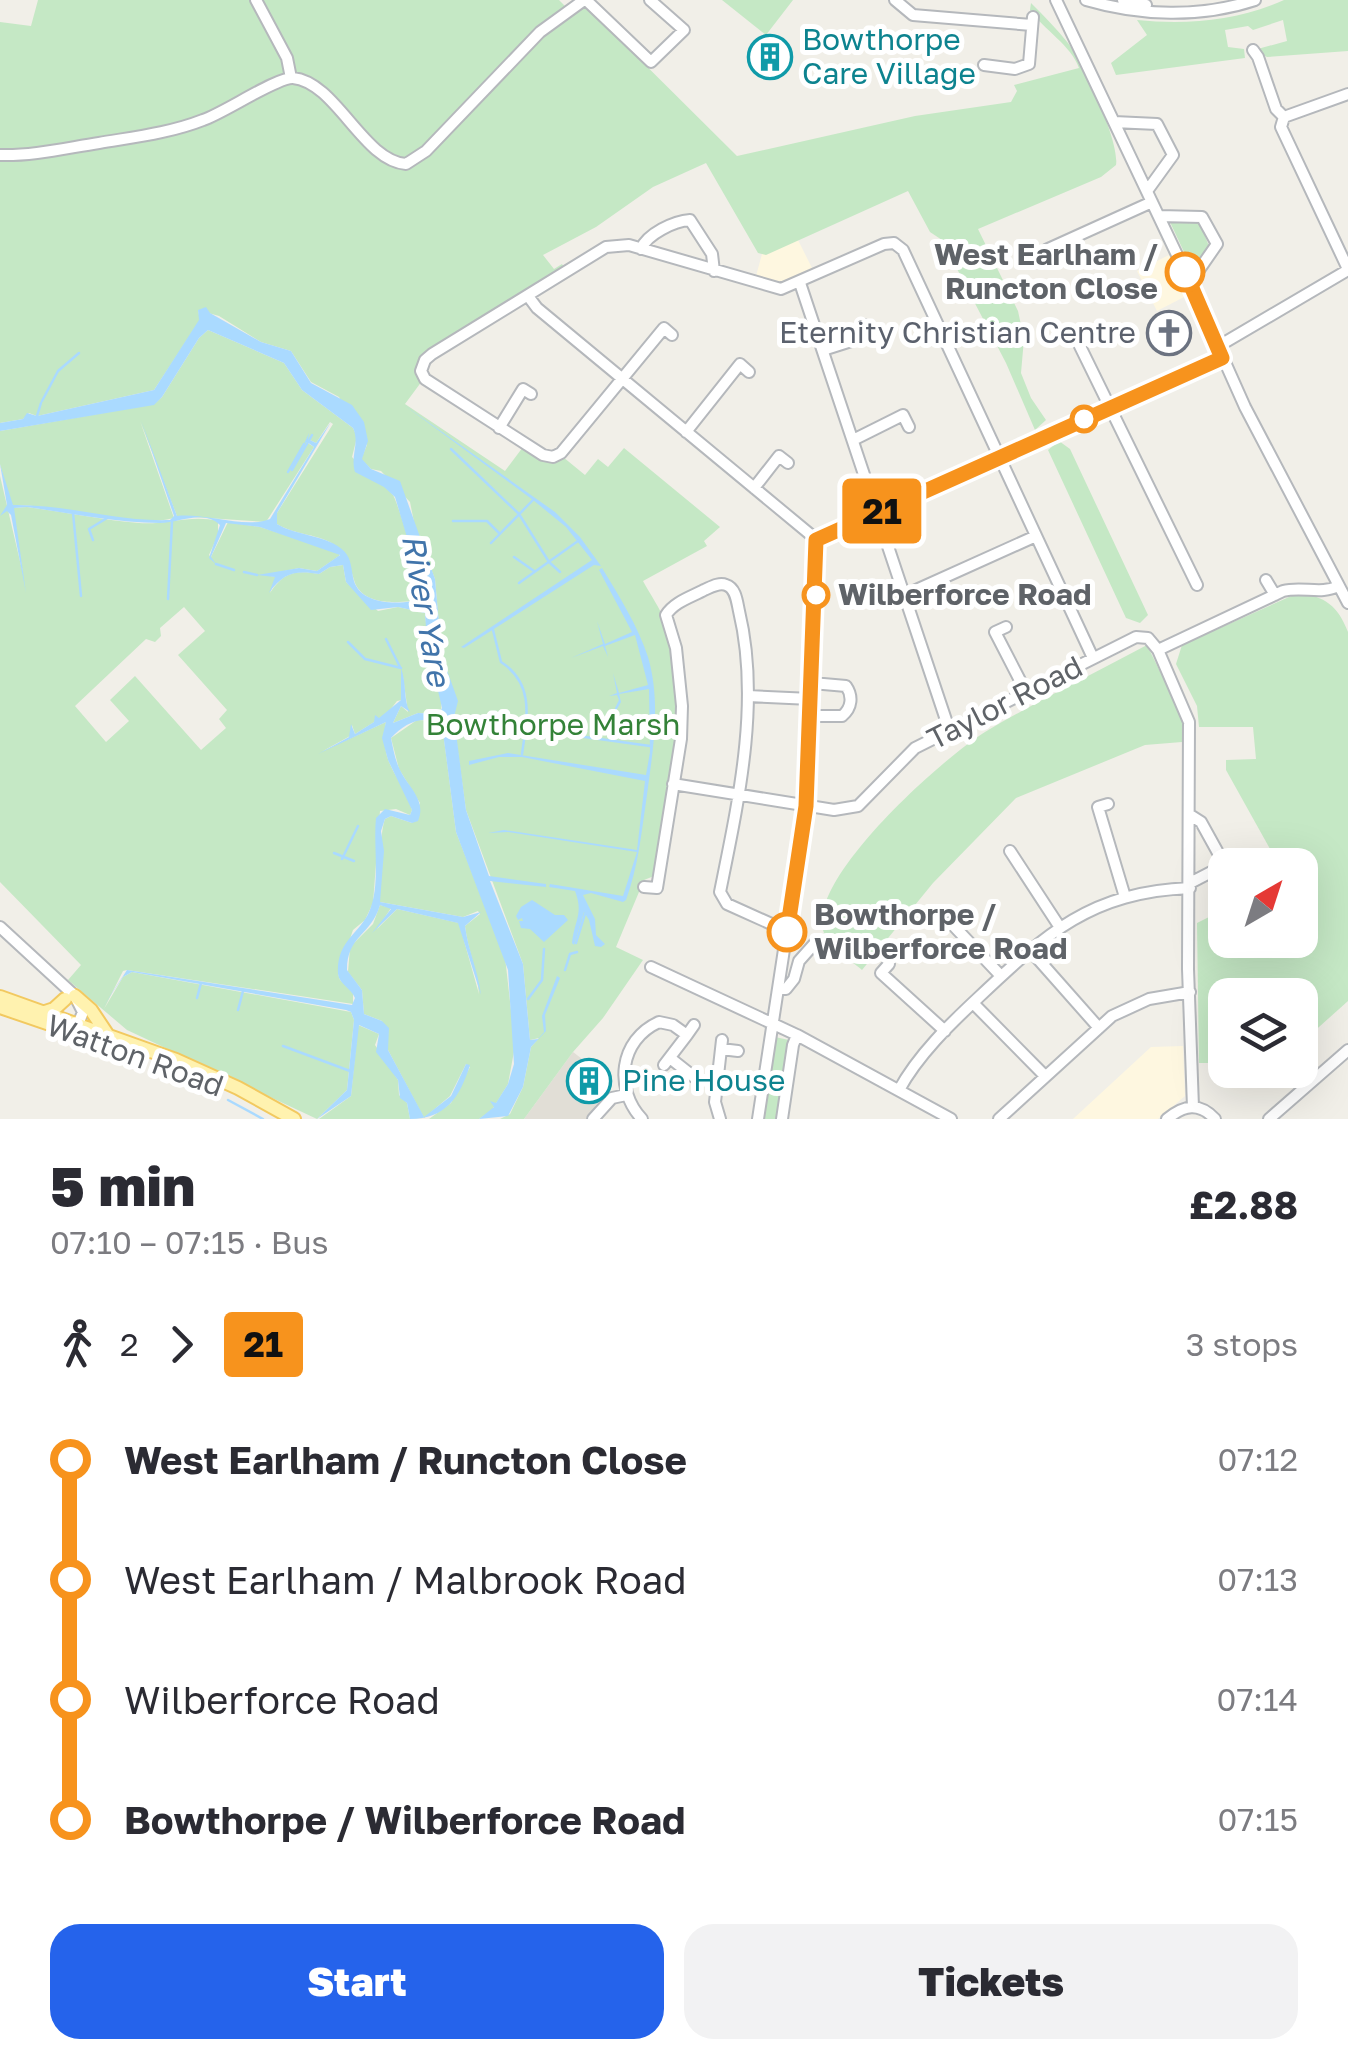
<!DOCTYPE html>
<html lang="en">
<head>
<meta charset="utf-8">
<style>
	:root { --surface:#fff; --page:#f2f2f3; --text:#2b2b33; --muted:#7c7c81; --accent:#2563eb }
	body { margin:0; font-family:"Golos Text",sans-serif; background:var(--page); color:var(--text); height:100vh; display:flex; flex-direction:column; font-size:38px; white-space:nowrap }
	* { box-sizing:border-box; margin:0 }
	p { font-size:32px; color:var(--muted) }
	.icon { flex:none; width:55px; height:55px; fill:none; stroke:currentColor; stroke-width:2; stroke-linecap:round; stroke-linejoin:round }
	.map { position:relative; height:1119px; overflow:hidden }
	.drawer { display:flex; flex-direction:column; background:var(--surface); flex:1 }
	.drawer>* { flex:none }
	.badge { padding:0 20px; border-radius:8px; font-size:35px; line-height:65px }
	.needle { width:65px; rotate:39deg }
	.controls { position:absolute; left:1208px; top:848px; display:grid; gap:20px }
	.controls a { display:grid; place-items:center; width:110px; height:110px; border-radius:20px; background:var(--surface); box-shadow:0 10px 40px #0002; font-size:50px }
	.map>.badge { position:absolute; translate:-50% -50%; box-shadow:0 0 0 5px #fff }
	.legs { display:flex; align-items:center; gap:15px; height:110px; padding:0 50px; font-size:32px }
	.legs p { margin-inline-start:auto }
	.overview { display:flex; align-items:center; justify-content:space-between; height:170px; padding:0 50px }
	h1 { font-size:55px; font-weight:800; line-height:75px }
	.action { display:flex; gap:20px; margin-top:auto; padding:20px 50px }
	.action a { flex:1; height:115px; border-radius:30px; background:var(--accent); color:#fff; font-size:40px; font-weight:800; line-height:115px; text-align:center }
	.action a+a { background:var(--page); color:var(--text) }
	ul { padding:0 50px; list-style:none }
	li { display:flex; align-items:center; gap:35px; height:120px; font-size:38px }
	li i { display:grid; place-items:center; width:15px; height:100%; margin:0 12px; background:currentColor }
	li i::after { content:''; width:25px; height:25px; margin:-12px; border:8px solid; border-radius:50%; background:var(--surface) }
	li p { margin-inline-start:auto }
	li:first-child i { background:linear-gradient(#0000 50%,currentColor 0) }
	li:last-child i { background:linear-gradient(currentColor 50%,#0000 0) }
	.map>svg:first-child { display:block }
	.commercial { fill:#fef7e0 }
	.education { fill:#e1ded6 }
	.green { fill:#c5e8c5; fill-rule:evenodd }
	.water { fill:#aadaff }
	.lines { fill:none; stroke-linecap:round; stroke-linejoin:round }
	.stream { stroke:#aadaff; stroke-width:2.5 }
	.minor-casing { stroke:#b5b8bc; stroke-width:14 }
	.major-casing { stroke:#f2c960; stroke-width:16 }
	.minor { stroke:#fff; stroke-width:10 }
	.major { stroke:#fff2af; stroke-width:12 }
	.line-1-casing { stroke:#fff; stroke-width:22 }
	.line-1 { stroke:#f7931d; stroke-width:15 }
	.stop-1-dot { fill:#fff; stroke:#f7931d; stroke-width:5 }
	.labels { text-anchor:middle; stroke-width:10; stroke-linejoin:round; paint-order:stroke }
	.culture-label { font-size:30px; fill:#0d838f; stroke:#fff; text-anchor:start }
	.stop-label { font-size:30px; font-weight:bold; fill:#5f6368; stroke:#fff; text-anchor:start }
	.worship-label { font-size:30px; fill:#5b616d; stroke:#fff; text-anchor:end }
	.street-label { font-size:30px; fill:#5f6368; stroke:#fff }
	.park-label { font-size:30px; fill:#348238; stroke:#fff }
	.water-label { font-size:32px; font-style:italic; fill:#4174aa; stroke:#fff }
</style>
</head>
<body>
<div class="map">
<svg width="1348" height="1119" viewBox="0 0 1348 1119">
	<rect width="100%" height="100%" fill="#f1efe8"/>
	<path class="commercial" d="M798,240L813,270L780,283L756,276L762,254Z
		M1169,255L1186,296L1157,311L1137,271Z
		M1183,1046L1185,1096L1158,1119H1073L1151,1047Z"/>
	<path class="education" d="M573,1052L612,1082L586,1119H524Z"/>
	<path class="green" d="M38,0H559L568,9L580,0L737,156L915,116L1011,102L1017,91L1014,85L1079,68C1071,45 1044,30 1030,10L1031,3C1044,16 1057,29 1068,43C1084,64 1120,142 1116,165L1101,177L978,229L1018,311L1024,339L1021,373L1031,398L1046,420L1035,430L1006,363L942,240L930,232L908,191L766,255L758,253L706,163L653,187L596,227L543,255L554,269L562,264L565,269L419,361L417,368L422,381L405,404L505,471L523,447L548,461L559,460L563,457L585,475L598,459L608,467L624,448L720,527L704,541L707,546L643,581C650,594 660,608 665,622C692,704 668,793 654,876L644,880L616,947L643,960L603,1018L573,1052L524,1119H500L510,1114L523,1087L531,1047L539,1038L530,1040L523,964L466,810L456,738L454,694L442,657L435,579L415,527L410,502L381,471L371,469L361,459L367,445L339,397L311,382L291,351L261,342L219,316L198,310L200,320L154,390L37,416L29,413L23,419L0,423V22L31,26Z
		M722,0H793L766,35Z
		M1284,0H1348V51L1267,57L1254,50L1287,41L1283,20L1253,30L1248,26L1225,30L1228,47L1244,49L1245,58L1116,75L1111,63L1147,35L1137,20C1187,25 1237,21 1284,0Z
		M1198,219L1209,246L1193,271L1169,220Z
		M208,330L284,363L302,390L353,428L357,437L352,457C363,469 384,484 393,495C398,502 424,589 424,599C403,603 362,608 354,580C351,569 346,554 336,546C321,534 294,535 277,524V513L333,424L330,422L316,443L308,439L306,442L314,447L266,522L177,516L140,421L174,518C125,530 64,504 13,505L10,502L0,464V431L154,404L162,397L199,338Z
		M1059,441L1070,449L1148,615L1140,623L1126,618L1048,450Z
		M0,476L23,574L13,508L27,507C64,512 102,520 139,523C167,525 191,514 218,521V535L209,555L211,557L228,522L260,527L339,552V556L317,571L299,568L265,575L276,577L270,593C284,572 295,570 319,574L330,567L343,565L346,582L378,611L398,607L425,613C427,647 444,680 441,713H418L393,723L401,706L408,712L403,677L402,700L397,701L387,714L355,734L352,725L350,736L323,751L386,722C379,768 402,774 412,810L410,815L396,809L380,811L373,903L365,920L353,930L338,974L340,980L353,991V1004L127,970L123,971L104,1009L123,977L132,972L351,1012L354,1020L347,1090L317,1119L127,1030L68,980L81,965L0,882ZM184,607L205,631L178,655L227,710L219,719L226,728L201,750L135,676L110,700L129,721L106,742L75,706L146,639L155,642L161,636L160,628Z
		M1298,593C1325,596 1338,606 1348,632V1001L1300,1044V995H1225V1063H1199L1197,923L1225,909V940H1300V865H1279L1226,770V760L1256,759L1253,727H1199L1197,706L1176,664L1182,645Z
		M1147,645L1182,716V742L1145,745L1016,798L933,883L862,970C851,960 830,948 824,933C803,882 944,757 985,732C1037,701 1093,674 1147,645Z
		M417,720L438,721L442,724L456,832L505,957L515,1046L508,1084L492,1110L479,1119H429L451,1103L470,1067L466,1064L450,1096L424,1118L388,1050L382,1021L364,1014L362,990L348,972L350,947L373,924L380,905L391,908L377,929L397,909L459,923L479,994C477,970 468,950 465,926L480,914L478,911L463,917L380,902C380,881 379,836 385,819L391,816L412,823L420,803L399,769L391,738Z
		M358,1025L379,1034L375,1045L398,1080L399,1095L407,1103L410,1119H319L351,1096Z
		M775,1037L789,1040L779,1119H763Z"/>
	<path class="water" d="M206,307L210,313L261,342L291,351L311,383L352,405L364,422L368,441L362,459L371,469L400,481L435,579L442,656L458,701L454,717L466,810L489,876L546,884V887L490,881L523,964L530,1040L538,1039L544,1032L542,1016L557,976L560,978L545,1015L546,1031L531,1047L523,1087L508,1116L479,1119L494,1107L490,1101L496,1103L508,1084L514,1064L508,970L456,832L442,725C423,714 405,723 391,738C393,748 395,760 400,770C408,787 427,800 418,821L412,823L391,816L385,819L381,831L384,851L380,902L463,917L481,912L465,926C468,950 478,970 481,995L458,923L397,909L372,933L391,909L380,905C371,936 347,935 347,970L362,990L364,1014L382,1021L389,1028L388,1050L424,1117L451,1096L466,1064L470,1065C460,1097 446,1119 410,1119L407,1103L400,1098L398,1080L376,1052L379,1034L359,1025L351,1096L317,1119L347,1090L354,1020L351,1012L346,1010L132,972L123,977L102,1008L127,970L352,1005L355,998C351,988 339,984 338,974C336,941 360,933 369,912C381,885 373,846 376,818L385,809L410,815L412,810L388,760L382,738L386,722L318,754L349,737L351,724L355,734L374,722L375,715L379,718L401,700V668C407,684 403,700 410,712L401,706L393,723L418,713L439,714L442,708L427,643L425,613L398,607L371,610L346,582L343,565L330,567L319,574C295,570 283,573 269,593L275,577L257,575L299,568L317,571L340,555L260,527L226,523L211,557L216,564L209,558L220,525C203,509 180,523 160,523C116,523 71,513 27,507L14,508L26,593L11,515L7,511L0,516L7,505L0,464L13,505C66,504 117,522 170,520L174,516L141,420L177,516C205,513 246,529 270,519L314,447L307,442L304,444L309,433L308,439L316,443L331,422L277,513V524C296,536 328,535 344,551C352,559 351,570 354,581C362,607 405,605 425,598L395,497L384,487L355,472C350,456 360,443 353,428L302,390L284,363L208,330L199,338L162,397L154,405L0,431V423L23,419L27,413L37,416L154,390L199,320L198,310Z
		M404,405L555,512L580,537L601,566L594,565L464,648L461,647L592,560L566,527L533,500Z
		M602,568C619,596 638,626 648,657C662,705 652,755 646,802C641,836 638,867 626,900L623,902L591,893L583,895L595,919L596,935L605,944L601,947L595,946L589,920L584,912L574,945L572,943C574,921 584,914 575,891L549,887L550,884L623,896L637,852L508,832L488,833L504,830L637,850L645,781L522,757H499L469,765V761L508,753L646,775L650,752L649,689L619,694L621,702L617,709L615,730V708L619,700L617,695L609,696L617,693L613,673L619,693L648,685L635,635L605,646L608,657L603,646L571,658L603,644L597,621L605,644L632,632L599,570Z
		M532,900L555,915H564L568,920L544,942L530,929L521,928L519,921H523L522,918L518,920L516,916L521,907Z"/>
	<g class="lines">
		<path class="stream" d="M42,401L58,371L79,353
			M37,416L41,403
			M451,449L519,514L549,562L560,572
			M292,470L312,435
			M288,472L304,444
			M73,513L81,596
			M453,521H487L499,533
			M93,540L89,529L107,518
			M491,543L533,500
			M514,557L534,571
			M216,564L234,570
			M244,572L257,575
			M519,583L578,541
			M168,599L172,522
			M493,630L501,662C535,684 527,718 522,754
			M386,639L400,667
			M348,642L365,659L401,668
			M527,729L650,746
			M334,853L354,861
			M342,859L358,826
			M576,943L585,914
			M565,970L570,954L577,952
			M197,998L201,983
			M528,999L542,980L544,949
			M238,1010L243,991
			M283,1046L350,1071
			M228,1100L263,1119"/>
		<defs>
			<path id="minor" d="M256,0L287,58L291,78
				M586,0L651,62L684,30L650,0
				M895,0L913,15L1032,25
				M1056,0L1178,257L1245,407L1348,603
				M1086,0C1140,16 1201,18 1255,0
				M1123,0L1146,5
				M1253,50L1258,57L1276,109L1284,117L1281,127L1348,269
				M984,65L1015,69L1029,64L1033,17
				M1284,117L1348,94
				M1114,122L1157,124L1173,155L1147,191
				M0,155C33,156 66,148 99,143C134,137 170,133 203,120C224,113 277,77 293,78C336,82 363,161 406,164L426,151L540,32L584,0
				M1159,216L1202,217L1217,244L1190,283
				M641,249C647,234 674,221 690,220L712,254L714,271
				M1051,260L1046,250L1152,202
				M800,283L949,729
				M528,296L537,308L817,540L806,806L758,1119
				M1084,331L1075,336L1197,585
				M672,335L664,328L561,453L553,457L543,455L425,379L421,371L425,360L432,354L606,247L629,245L781,289L884,244L894,243L903,250L1093,658
				M1217,347L1348,270
				M823,350L867,336L864,325
				M499,428L523,389L531,394
				M686,432L740,364L749,372
				M853,440L903,415L909,427
				M754,488L779,456L788,463
				M817,540L1221,358
				M1266,580L1275,595
				M905,595L1036,536
				M1006,627L995,632L1026,692
				M1158,650L1283,591C1302,586 1322,595 1338,586
				M748,696L811,699
				M810,716H842C852,708 853,696 846,686L812,683
				M673,784L834,810L858,806L915,748L1136,637L1148,638L1158,650L1189,722L1188,969L1193,1107
				M1108,804L1098,807L1125,897
				M1190,815L1201,822L1222,860L1219,868L1190,883
				M1010,851L1059,926
				M644,887L657,888L681,739L682,706L676,648L666,615C674,602 691,597 704,590C711,587 719,582 726,585C736,588 737,602 739,611C761,702 738,803 720,892L727,904L787,931
				M960,915L951,923L1001,976
				M0,927L75,996L83,1012L77,1027
				M1030,950L1099,1028
				M889,964L881,973L945,1031
				M651,967L797,1035L951,1119
				M779,988L786,989L794,979L799,961L815,943
				M973,1003L1045,1076
				M721,1049L738,1051
				M670,1058L694,1077
				M664,1065L687,1035
				M899,1090C918,1055 950,1024 979,997C1047,933 1091,892 1190,888
				M593,1119L612,1098L626,1095
				M642,1119C614,1089 619,1040 659,1022L673,1025L687,1035L694,1025
				M720,1119L715,1102L722,1040
				M782,1119L793,1045L797,1035
				M999,1119L1112,1016L1149,999L1190,992
				M1167,1119C1184,1105 1199,1102 1215,1119
				M1269,1119L1348,1050"/>
			<path id="major" d="M75,996L91,1010L107,1034
				M0,997L176,1060L238,1088L294,1119
				M0,1007L123,1049
				M45,1012L54,1009L65,999"/>
		</defs>
		<use href="#minor" class="minor-casing"/>
		<use href="#major" class="major-casing"/>
		<use href="#minor" class="minor"/>
		<use href="#major" class="major"/>
	</g>
	<g class="lines">
		<defs>
			<path id="line-1" d="M787,932L806,806L816,540L1222,358L1185,272"/>
		</defs>
		<use href="#line-1" class="line-1-casing"/>
		<use href="#line-1" class="line-1"/>
	</g>
	<defs>
		<symbol id="building-ring" viewBox="-11 -11 22 22"><circle r="9.5" fill="#fff" stroke="#0f9aa8" stroke-width="1.5"/><path d="M-4-6H4V6H1V3H-1V6H-4ZM-2.5-4.3h1.7v1.8h-1.7ZM.8-4.3h1.7v1.8H.8ZM-2.5-1h1.7V.8h-1.7ZM.8-1h1.7V.8H.8Z" fill="#0f9aa8"/></symbol>
		<symbol id="church-ring" viewBox="-11 -11 22 22"><circle r="9.5" fill="#fff" stroke="#6b7280" stroke-width="1.5"/><path d="M-1.2-6h2.4v3.5h3.3v2.4h-3.3V6h-2.4V-.1h-3.3v-2.4h3.3Z" fill="#6b7280"/></symbol>
	</defs>
	<g fill-rule="evenodd">
		<use href="#building-ring" x="745" y="32" width="50" height="50"/>
		<use href="#church-ring" x="1144" y="308" width="50" height="50"/>
		<use href="#building-ring" x="564" y="1056" width="50" height="50"/>
	</g>
	<g class="stop-1-dot">
		<circle cx="1185" cy="272" r="18"/>
		<circle cx="1084" cy="419" r="12"/>
		<circle cx="816" cy="595" r="12"/>
		<circle cx="787" cy="932" r="18"/>
	</g>
	<g class="labels">
		<g class="culture-label">
			<text x="802" y="50">Bowthorpe<tspan x="802" dy="34">Care Village</tspan></text>
			<text x="622" y="1091">Pine House</text>
		</g>
		<g class="stop-label">
			<text x="1158" y="265" text-anchor="end">West Earlham /<tspan x="1158" dy="34">Runcton Close</tspan></text>
			<text x="838" y="605">Wilberforce Road</text>
			<text x="814" y="925">Bowthorpe /<tspan x="814" dy="34">Wilberforce Road</tspan></text>
		</g>
		<g class="worship-label">
			<text x="1136" y="343">Eternity Christian Centre</text>
		</g>
		<g class="street-label">
			<text transform="translate(1005 703) rotate(-27)" y="10">Taylor Road</text>
			<text transform="translate(135 1056) rotate(20)" y="10">Watton Road</text>
		</g>
		<g class="park-label">
			<text x="553" y="735">Bowthorpe Marsh</text>
		</g>
		<g class="water-label">
			<text transform="translate(426 610) rotate(80)" y="11">River Yare</text>
		</g>
	</g>
</svg>
<div class="controls">
<a><svg class="needle" viewBox="-14 -14 28 28"><path d="M0-13l5 13h-10z" fill="#e53935"/><path d="M0 13l5-13h-10z" fill="#7c7c81"/></svg></a>
<a><svg class="icon" aria-label="layers" viewBox="0 0 24 24"><path d="M12 4l9 5-9 5-9-5zM3 14l9 5 9-5"/></svg></a>
</div>
<b class="badge" style="left:882px;top:511px;background:#f7931d;color:#111">21</b>
</div>
<section class="drawer">
<div class="overview"><div><h1>5 min</h1><p>07:10 – 07:15 · Bus</p></div><b>£2.88</b></div>
<div class="legs"><svg class="icon" aria-label="walk" viewBox="0 0 24 24"><circle cx="13" cy="4" r="2"/><path d="M13 8l-2 6 4 7M11 14l-3 7M7 12l3-4h3l4 4"/></svg>2<svg class="icon" aria-label="forward" viewBox="0 0 24 24"><path d="M9 5l7 7-7 7"/></svg><b class="badge" style="background:#f7931d;color:#111">21</b><p>3 stops</p></div>
<ul>
<li><i style="color:#f7931d"></i><b>West Earlham / Runcton Close</b><p>07:12</p></li>
<li><i style="color:#f7931d"></i><span>West Earlham / Malbrook Road</span><p>07:13</p></li>
<li><i style="color:#f7931d"></i><span>Wilberforce Road</span><p>07:14</p></li>
<li><i style="color:#f7931d"></i><b>Bowthorpe / Wilberforce Road</b><p>07:15</p></li>
</ul>
<div class="action"><a>Start</a><a>Tickets</a></div>
</section>
</body>
</html>
